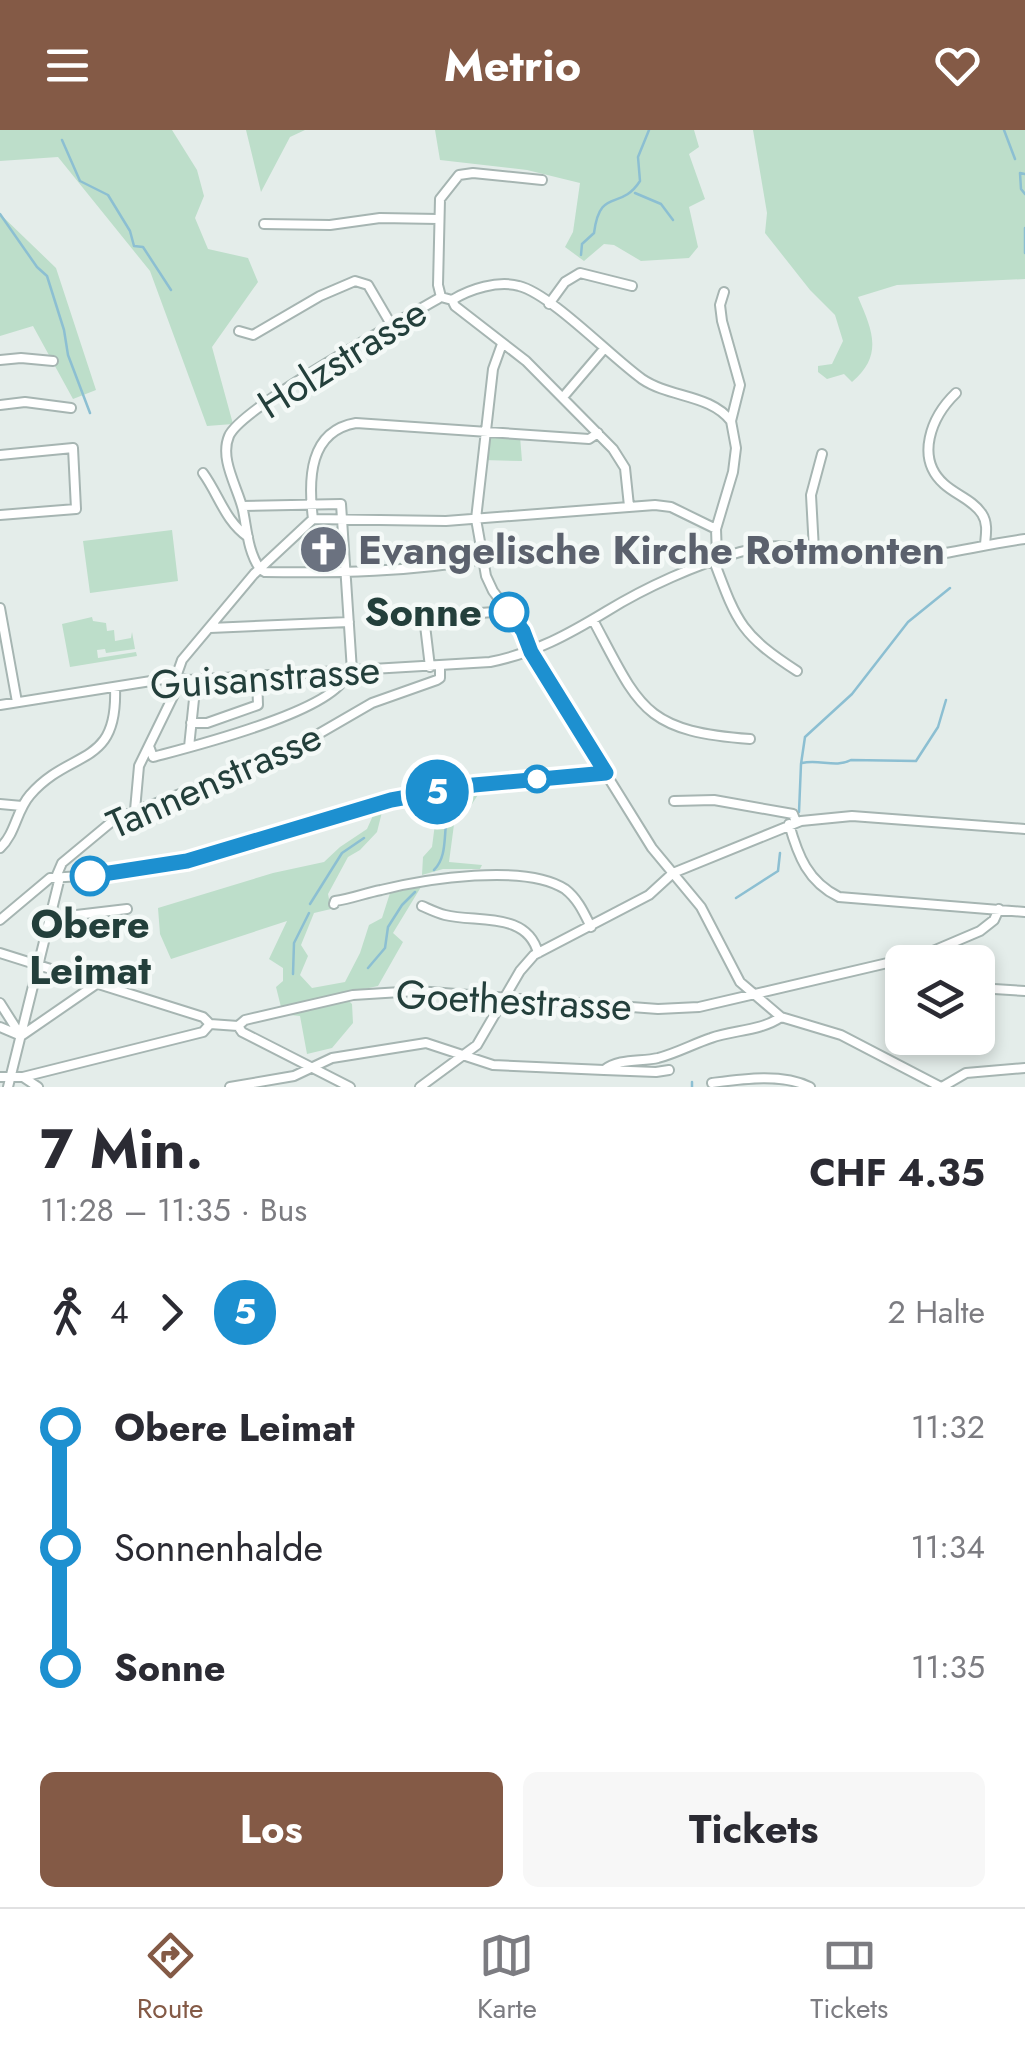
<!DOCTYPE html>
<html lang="de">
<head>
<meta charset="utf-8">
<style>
	:root { --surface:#fff; --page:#f7f7f7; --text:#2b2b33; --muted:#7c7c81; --line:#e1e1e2; --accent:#845a46 }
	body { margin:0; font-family:Jost,sans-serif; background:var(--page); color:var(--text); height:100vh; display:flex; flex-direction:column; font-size:38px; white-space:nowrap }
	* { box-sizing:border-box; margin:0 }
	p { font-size:32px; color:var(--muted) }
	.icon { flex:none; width:55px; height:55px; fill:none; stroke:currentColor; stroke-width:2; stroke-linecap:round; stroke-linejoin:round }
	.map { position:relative; height:957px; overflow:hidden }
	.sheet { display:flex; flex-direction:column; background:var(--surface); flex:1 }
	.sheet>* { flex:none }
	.badge { padding:0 20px; border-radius:32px; font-size:35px; line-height:65px }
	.controls { position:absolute; left:885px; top:815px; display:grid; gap:20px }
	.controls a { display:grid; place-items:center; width:110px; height:110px; border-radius:15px; background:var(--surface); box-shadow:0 5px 15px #0003; font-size:50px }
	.map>.badge { position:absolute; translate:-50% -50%; box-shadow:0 0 0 5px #fff }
	.legs { display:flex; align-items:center; gap:15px; height:110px; padding:0 40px; font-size:32px }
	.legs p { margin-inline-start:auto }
	.overview { display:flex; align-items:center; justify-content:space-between; height:170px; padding:0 40px }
	h1 { font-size:55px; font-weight:700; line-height:75px }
	.button { display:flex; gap:20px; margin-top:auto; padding:20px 40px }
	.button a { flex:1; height:115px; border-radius:15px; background:var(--accent); color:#fff; font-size:40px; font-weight:700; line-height:115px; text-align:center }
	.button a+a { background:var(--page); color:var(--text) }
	ul { padding:0 40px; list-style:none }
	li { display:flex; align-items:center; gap:35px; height:120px; font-size:38px }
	li i { display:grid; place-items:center; width:15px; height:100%; margin:0 12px; background:currentColor }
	li i::after { content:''; width:25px; height:25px; margin:-12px; border:8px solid; border-radius:50%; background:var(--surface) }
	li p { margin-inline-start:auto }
	li:first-child i { background:linear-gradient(#0000 50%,currentColor 0) }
	li:last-child i { background:linear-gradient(currentColor 50%,#0000 0) }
	header { display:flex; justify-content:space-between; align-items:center; height:130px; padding:0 40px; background:var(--accent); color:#fff; font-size:45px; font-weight:700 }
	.tabs { display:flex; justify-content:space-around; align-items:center; height:140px; border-top:2px solid var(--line); background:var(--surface); font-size:28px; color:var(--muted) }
	.tabs a { display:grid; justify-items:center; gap:5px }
	.tabs .on { color:var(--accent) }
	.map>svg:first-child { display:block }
	.green { fill:#bddeca }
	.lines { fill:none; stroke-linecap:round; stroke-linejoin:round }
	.stream { stroke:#8cbfd2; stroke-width:2.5 }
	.minor-casing { stroke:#a6b5b2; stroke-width:12 }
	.minor { stroke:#fff; stroke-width:8 }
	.line-1-casing { stroke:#fff; stroke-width:22 }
	.line-1 { stroke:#1d90d0; stroke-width:15 }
	.stop-1-dot { fill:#fff; stroke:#1d90d0; stroke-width:5 }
	.labels { text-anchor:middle; stroke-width:9; stroke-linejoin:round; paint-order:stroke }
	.street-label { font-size:40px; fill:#233f3b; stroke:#f4f9f7 }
	.worship-label { font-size:40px; font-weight:bold; fill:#5b616d; stroke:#f4f9f7; text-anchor:start }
	.stop-label { font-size:40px; font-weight:bold; fill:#233f3b; stroke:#f4f9f7; text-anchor:end }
</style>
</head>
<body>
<header><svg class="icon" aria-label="menu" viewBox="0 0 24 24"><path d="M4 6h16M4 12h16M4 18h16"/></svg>Metrio<svg class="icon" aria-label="heart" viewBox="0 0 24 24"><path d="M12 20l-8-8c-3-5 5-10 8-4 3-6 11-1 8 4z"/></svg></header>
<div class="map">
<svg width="1025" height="957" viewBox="0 0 1025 957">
	<rect width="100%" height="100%" fill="#e4edea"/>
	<path class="green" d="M0,0H172L197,40L204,66L195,88L208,119L248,128L258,152L212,217L233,294L207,296L150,141L58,27L0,31Z
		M246,0H305L290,7L261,62Z
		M435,0H694L699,17L689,24L705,69L689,77L698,117L689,128L641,131L614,115L604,114L584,131L565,117L573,102L580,53L527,40L440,30Z
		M753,0H1025V149L897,155L858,167C872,200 884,225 852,252L844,244L827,249L818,242V236L832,234L843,211L835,185L810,160L765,103L767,83Z
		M0,84L56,138L96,260L73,269L33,196L0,206Z
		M486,303L520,306L522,331L483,330Z
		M172,400L178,451L90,463L83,411Z
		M92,487L93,491L106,493L107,501L114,500L115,511L131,508L132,502L135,519L106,523L105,519L97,520L98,528L136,522L137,526L70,537L62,494Z
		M481,660L472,674L455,687L449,732L482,735L480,739H443L422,745L423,727L432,717L436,686L449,665Z
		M383,678L377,702L360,720L348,727L328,764L331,779L314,783L301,815L308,826L300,845L312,858L345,852L360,823L369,795L382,788L390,763L421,757L393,803L403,812L378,856L281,877L276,857L283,851V838L269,829L287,791L171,829L160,804L158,778L273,743L324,732L340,717L367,699L375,681Z
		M349,871L352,874L353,893L332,918L307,924L300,886L290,885Z"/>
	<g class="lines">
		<path class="stream" d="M1004,0L1015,29
			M62,10L80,51L108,65L130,101L134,116L143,117L171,160
			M1025,44L1020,43L1021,59L1025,64
			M635,63L661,74L673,90
			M0,84L37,137L47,146L64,200L68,225L90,283
			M1025,98V123
			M581,125L582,114L594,103C600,56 620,82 640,51L638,27L649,0
			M802,633C819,629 836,638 851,630L916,631L938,597L946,570
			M799,682L801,634L805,607L852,564L908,492L950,458
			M434,740C451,723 440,694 452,674
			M736,768L778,741L780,723
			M310,774L342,723L364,708
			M368,838L385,818L388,797L402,775L415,762
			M293,844L294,813L309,783
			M692,952V957"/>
		<defs>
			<path id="minor" d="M264,94L330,95L380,88L438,89
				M724,162L720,175L722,191L740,255L731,291L736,318L733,342L716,399L717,426L714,431C737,492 740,504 797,541
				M441,167L438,155L440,69L459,45L473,43L542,50
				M452,170C470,159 498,150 519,156C551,164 611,227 642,249C670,268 710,264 731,291
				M452,170L455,176L526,231L613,319L625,338L629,376
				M549,174L565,152L580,143L632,156
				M239,201L253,205L320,166L355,151L368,155L392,196
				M502,214L493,239L476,389L486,446L493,461L523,501L531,523L652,718L701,777L740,852L781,887L841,905L941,957
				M0,230L21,228L53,231
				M956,263C931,287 915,328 944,354C956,365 973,370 982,384C988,393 986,404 985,414
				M564,266L604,219
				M0,275L25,272L71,278
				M0,325L73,318L76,379L0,385
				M203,343C219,365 225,391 248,407
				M242,376L341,374L352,541
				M313,389L446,391L655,375L671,377L716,399
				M313,389C308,349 309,301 356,293L589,309L598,303
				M814,420L811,365L822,324
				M260,439C248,422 247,400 243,380C238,358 219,329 229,306C241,277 405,188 441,167L452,170
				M260,439L265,442C339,443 410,442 482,429
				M0,478L17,572
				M593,490C640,578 643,601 750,609
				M210,498L349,492
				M430,537L424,487L508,481
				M176,547L182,530L254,444L313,389
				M0,575L176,547L188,550L490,532C535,523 569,504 607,481C646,457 695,435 740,422C797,406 816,429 867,430C921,432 972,416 1025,409
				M191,593H207L258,575L257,546
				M149,616L153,627C190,617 341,580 347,542
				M189,617L196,550
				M674,671L714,670L793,684L796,692
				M0,674L22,676
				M135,680L139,636L181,550
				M789,694C798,726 808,752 839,767L1025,782
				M0,718C16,703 16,681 30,665C71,618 118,638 115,558
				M56,747L62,733L115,689L255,635L296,617L372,573L437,550L440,548V536
				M334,774L335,771C351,769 365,763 381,760C425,749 525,733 565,759C578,769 584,783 591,797
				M422,776C429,779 437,783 445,785C477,793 527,781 538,823
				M51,788L127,779
				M0,790L50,748L111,744L187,731L391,670L490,653L605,643
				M0,823L203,887L210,894
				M893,833L902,852
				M978,858L1025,861
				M0,873L21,906
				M238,896L242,902L350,957
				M0,897L19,905
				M21,906L95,855
				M604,940L656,942L669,940
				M0,947H23L38,957
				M23,947L203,902L210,894L238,896L245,890L353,865L417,861L658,879L699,877L926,824L980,801L994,790L999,779
				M712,953C742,949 782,943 810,957
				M8,957L60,747
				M230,957L294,946L332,928L426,913L493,935L604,940C619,928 641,932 658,928C677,923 693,914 711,908C733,900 761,901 781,887
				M420,957L477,915L520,841L534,825L649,765L673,743L801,691L852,686L1025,699
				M942,957L966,943L1025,938"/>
		</defs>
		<use href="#minor" class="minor-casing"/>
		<use href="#minor" class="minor"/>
	</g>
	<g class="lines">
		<defs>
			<path id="line-1" d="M90,746L187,731L391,670L474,655L606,643L531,522L523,501L509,482"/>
		</defs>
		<use href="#line-1" class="line-1-casing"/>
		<use href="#line-1" class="line-1"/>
	</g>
	<defs>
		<symbol id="church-disc" viewBox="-11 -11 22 22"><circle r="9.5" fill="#6b7280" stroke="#f4f9f7"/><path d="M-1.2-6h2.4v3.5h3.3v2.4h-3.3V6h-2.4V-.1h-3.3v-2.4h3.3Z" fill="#fff"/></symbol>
	</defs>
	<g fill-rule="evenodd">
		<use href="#church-disc" x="296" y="392" width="55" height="55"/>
	</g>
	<g class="stop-1-dot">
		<circle cx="509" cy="482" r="18"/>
		<circle cx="537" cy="649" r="12"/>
		<circle cx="90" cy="746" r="18"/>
	</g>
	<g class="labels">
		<g class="street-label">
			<text transform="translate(342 228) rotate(-32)" y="14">Holzstrasse</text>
			<text transform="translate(265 547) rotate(-4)" y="14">Guisanstrasse</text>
			<text transform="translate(214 650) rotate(-24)" y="14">Tannenstrasse</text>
			<text transform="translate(514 870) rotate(3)" y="14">Goethestrasse</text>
		</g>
		<g class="worship-label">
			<text x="358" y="434">Evangelische Kirche Rotmonten</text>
		</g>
		<g class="stop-label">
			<text x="482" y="496">Sonne</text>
			<text x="90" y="808" text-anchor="middle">Obere<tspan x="90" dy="46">Leimat</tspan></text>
		</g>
	</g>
</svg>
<div class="controls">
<a><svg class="icon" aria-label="layers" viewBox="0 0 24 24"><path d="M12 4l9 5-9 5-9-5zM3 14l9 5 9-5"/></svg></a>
</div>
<b class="badge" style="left:437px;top:662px;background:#1d90d0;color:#fff">5</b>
</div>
<section class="sheet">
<div class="overview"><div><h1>7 Min.</h1><p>11:28 – 11:35 · Bus</p></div><b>CHF 4.35</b></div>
<div class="legs"><svg class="icon" aria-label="walk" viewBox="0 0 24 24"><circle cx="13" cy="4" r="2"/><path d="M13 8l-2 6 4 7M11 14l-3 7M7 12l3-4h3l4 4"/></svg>4<svg class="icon" aria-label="forward" viewBox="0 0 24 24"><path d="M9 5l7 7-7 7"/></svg><b class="badge" style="background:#1d90d0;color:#fff">5</b><p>2 Halte</p></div>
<ul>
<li><i style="color:#1d90d0"></i><b>Obere Leimat</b><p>11:32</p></li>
<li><i style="color:#1d90d0"></i><span>Sonnenhalde</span><p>11:34</p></li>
<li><i style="color:#1d90d0"></i><b>Sonne</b><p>11:35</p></li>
</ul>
<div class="button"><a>Los</a><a>Tickets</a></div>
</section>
<nav class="tabs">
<a class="on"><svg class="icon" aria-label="directions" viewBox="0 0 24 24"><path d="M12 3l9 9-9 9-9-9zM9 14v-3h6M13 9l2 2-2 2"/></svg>Route</a>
<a><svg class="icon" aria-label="map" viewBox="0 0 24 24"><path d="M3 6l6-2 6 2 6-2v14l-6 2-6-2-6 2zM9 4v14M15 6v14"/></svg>Karte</a>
<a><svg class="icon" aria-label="tickets" viewBox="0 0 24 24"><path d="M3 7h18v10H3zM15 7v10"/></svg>Tickets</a>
</nav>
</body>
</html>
